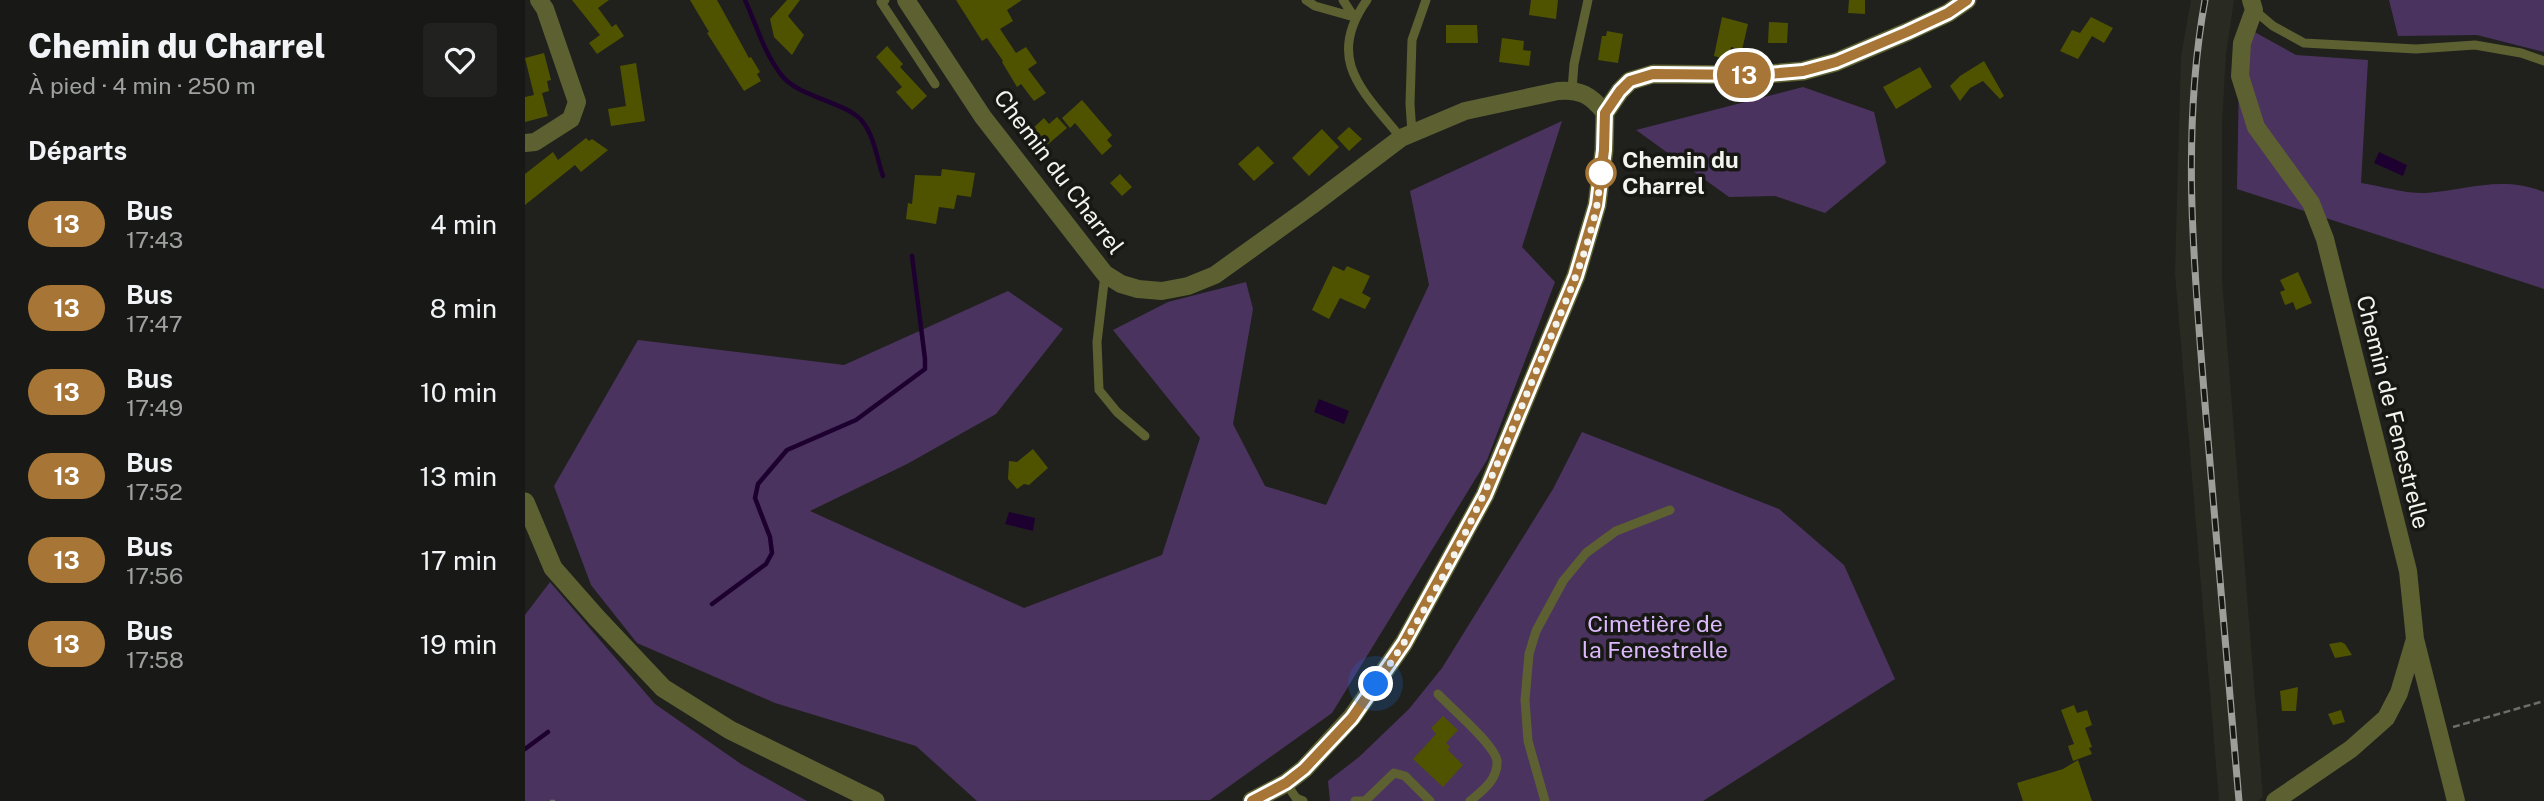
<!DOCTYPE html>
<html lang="fr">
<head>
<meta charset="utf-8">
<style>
	:root { --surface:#181916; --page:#21221f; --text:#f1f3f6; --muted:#9fa0a1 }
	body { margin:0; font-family:"Public Sans",sans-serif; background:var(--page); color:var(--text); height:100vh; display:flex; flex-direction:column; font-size:26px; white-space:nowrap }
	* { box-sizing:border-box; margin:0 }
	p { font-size:23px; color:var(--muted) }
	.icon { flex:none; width:38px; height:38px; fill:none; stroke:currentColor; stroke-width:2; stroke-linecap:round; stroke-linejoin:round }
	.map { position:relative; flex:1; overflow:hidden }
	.panel { display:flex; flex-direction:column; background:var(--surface); width:525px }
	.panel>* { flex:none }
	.badge { padding:0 14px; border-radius:23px; font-size:24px; line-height:46px }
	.you { position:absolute; width:35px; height:35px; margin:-18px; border:5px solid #fff; border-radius:50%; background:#1a73e8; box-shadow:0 0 0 10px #1a73e833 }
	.map>.badge { position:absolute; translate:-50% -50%; box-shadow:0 0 0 4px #fff }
	h2 { padding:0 28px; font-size:26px; line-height:63px }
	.round { display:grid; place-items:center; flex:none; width:74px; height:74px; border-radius:7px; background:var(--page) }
	.summary { display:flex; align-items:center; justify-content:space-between; height:119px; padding:0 28px }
	h1 { font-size:33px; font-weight:800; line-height:52px }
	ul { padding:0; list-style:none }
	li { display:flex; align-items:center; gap:21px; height:84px; padding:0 28px }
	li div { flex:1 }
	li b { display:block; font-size:26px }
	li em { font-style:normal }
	li .badge { min-width:77px; font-weight:700; text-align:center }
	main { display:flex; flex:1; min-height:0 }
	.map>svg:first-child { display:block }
	.built { fill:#292a21 }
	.green { fill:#4b335f }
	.water { fill:#1d0030 }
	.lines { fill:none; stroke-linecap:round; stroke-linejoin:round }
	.stream { stroke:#1d0030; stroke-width:4.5 }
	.building { fill:#4f5300 }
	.path { stroke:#6d6d6a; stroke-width:2.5; stroke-dasharray:7 3.5; stroke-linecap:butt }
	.service { stroke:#5d6131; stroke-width:9 }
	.minor { stroke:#5d6131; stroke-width:18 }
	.tertiary { stroke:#5d6131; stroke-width:19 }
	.rail-casing { stroke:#9d9d9a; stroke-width:7 }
	.rail { stroke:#171814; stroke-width:4.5; stroke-dasharray:13; stroke-linecap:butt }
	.line-casing { stroke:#fff; stroke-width:16 }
	.line { stroke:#a77535; stroke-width:10 }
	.walk { stroke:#f3f3f0; stroke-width:7; stroke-dasharray:0 12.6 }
	.stop-dot { fill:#fff; stroke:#a77535; stroke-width:3.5 }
	.labels { text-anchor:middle; stroke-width:7; stroke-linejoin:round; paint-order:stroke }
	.stop-label { font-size:23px; font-weight:bold; fill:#f3f3f0; stroke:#171814; text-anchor:start }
	.street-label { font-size:23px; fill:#f3f3f0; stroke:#171814 }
	.park-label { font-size:23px; fill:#dcb9fc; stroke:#171814 }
</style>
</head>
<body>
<main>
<section class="panel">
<div class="summary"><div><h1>Chemin du Charrel</h1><p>À pied · 4 min · 250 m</p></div><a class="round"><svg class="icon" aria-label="heart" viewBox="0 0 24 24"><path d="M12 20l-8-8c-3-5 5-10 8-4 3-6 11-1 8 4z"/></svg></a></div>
<h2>Départs</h2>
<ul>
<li><span class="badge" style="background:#a77535;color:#fff">13</span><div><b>Bus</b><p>17:43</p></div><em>4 min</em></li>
<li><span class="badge" style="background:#a77535;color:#fff">13</span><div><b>Bus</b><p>17:47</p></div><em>8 min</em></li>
<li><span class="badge" style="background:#a77535;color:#fff">13</span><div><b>Bus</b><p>17:49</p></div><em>10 min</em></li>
<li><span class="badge" style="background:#a77535;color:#fff">13</span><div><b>Bus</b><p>17:52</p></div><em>13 min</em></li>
<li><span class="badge" style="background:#a77535;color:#fff">13</span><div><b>Bus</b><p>17:56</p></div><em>17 min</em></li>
<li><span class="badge" style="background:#a77535;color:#fff">13</span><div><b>Bus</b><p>17:58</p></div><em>19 min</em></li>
</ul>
</section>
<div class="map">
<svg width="2019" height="801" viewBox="0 0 2019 801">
	<rect width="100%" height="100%" fill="#20211d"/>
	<path class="built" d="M1666,0H1709L1701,54L1697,123V280L1738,797L1733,801H1694L1650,273L1656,56Z"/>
	<path class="green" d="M1864,0H2019V52L1952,35L1873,36Z
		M1715,24L1771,55L1843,60L1836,183C1856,186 1881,194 1901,193C1944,190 1975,175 2019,192V289L1712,189Z
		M1278,87L1349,112L1361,163L1300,213L1250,196L1204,197L1111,130Z
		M1037,121L997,247L1030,282L962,460L807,713L685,800L452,801L391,746L250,703L112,643L66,585L29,486L113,340L319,365L483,291L538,329L471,414L382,464L285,511L499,608L637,555L675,438L588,330L643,302L721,282L728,309L708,424L740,486L801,505L904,285L885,191Z
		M1057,432L1254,509L1319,565L1370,679L1178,801H805L803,781L834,757L884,709L917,668L1028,489Z
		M25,582L130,704L216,764L282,801H0V615Z"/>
	<path class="water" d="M1854,152L1882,165L1878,176L1849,163Z
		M794,399L824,411L819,424L789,412Z
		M484,512L510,518L508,531L480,524Z"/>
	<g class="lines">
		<path class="stream" d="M220,0C232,26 239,54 258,77C275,97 323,103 337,121C349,135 352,159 358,176
			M187,604L241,564L247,553L245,537L230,498L233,484L262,450L331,420L400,369V359L387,256
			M0,749L23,732"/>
	</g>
	<path class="building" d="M47,0H84L73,8L87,27L91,24L99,36L72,54L64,43L75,35Z
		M165,0H192L224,58L226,57L235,72L232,74L236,81L219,91L182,33L184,32Z
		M262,0H275L263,16L279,35L267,55L249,37L245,19Z
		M431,0H497L482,10L488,21L475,29L491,53L501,47L512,63L503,69L521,93L509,101L496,84L492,87L477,62L478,61L462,38L457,41Z
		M1006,0H1033L1031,19L1004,15Z
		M1324,0H1340V14L1323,13Z
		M1197,17L1223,24L1217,50L1206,47L1203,60L1189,56Z
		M1566,17L1588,28L1579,43L1567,36L1553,59L1535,51L1547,30L1555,33Z
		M1244,22L1263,23L1262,43H1243Z
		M921,25H952L953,43H921Z
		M1082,31L1098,34L1093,63L1073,60L1077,36H1081Z
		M977,38L999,41L998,50L1006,51L1004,66L974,62Z
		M362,46L378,64L375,67L402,96L387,110L371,92L377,87L351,57Z
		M19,53L26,80L22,81L24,91L17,93L23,116L0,122V97L9,95L0,58Z
		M1459,61L1479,96L1475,99L1458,81L1445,88L1435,101L1425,86L1435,76Z
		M111,63L120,121L86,126L83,109L101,106L95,66Z
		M1395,67L1407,87L1371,109L1358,87Z
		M557,100L587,135L582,140L587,146L577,155L550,123L545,128L537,118Z
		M532,117L542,128L521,146L506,130L519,118L524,124Z
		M824,127L837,139L824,151L812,138Z
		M797,129L814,147L784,176L767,158Z
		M61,138L64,141L67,139L83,150L56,172L50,165L0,205V174L28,152L33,160Z
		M733,146L749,163L729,181L713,164Z
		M417,169L450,173L446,197L432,195L429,209L414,207L411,224L381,219L383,203L387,204L390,175L416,176Z
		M595,174L607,187L597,196L585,183Z
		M808,266L819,271L822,266L845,276L837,293L846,298L840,309L815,298L804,319L787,310Z
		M1773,272L1787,303L1771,310L1768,302L1760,305L1755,292L1760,290L1755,280Z
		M508,449L523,468L504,485L499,484L492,489L483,479L484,461L492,462Z
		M1816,642L1820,644L1827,655L1810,658L1804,644Z
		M1773,687L1771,711H1757L1755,691Z
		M1549,705L1552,713L1562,710L1567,725L1560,728L1567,747L1564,748L1567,754L1548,761L1543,746L1549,744L1536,710Z
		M1816,710L1820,722L1808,725L1803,714Z
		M918,716L933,730L921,743L925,747L923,750L938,765L918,787L888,759L911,734L906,728Z
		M1553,760L1567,801H1498L1492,783L1538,769Z"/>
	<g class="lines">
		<path class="path" d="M1928,727L2019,701
			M25,801H30"/>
		<path class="service" d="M360,0L356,2L410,84
			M781,0L790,6L829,17
			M818,0L829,17
			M842,0C799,60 839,92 876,138
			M1729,10L1748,26L1779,43L1891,49L1950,45L1996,53L2019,61
			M1047,90L1049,64L1063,0
			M887,133L885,104L887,40L901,0
			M580,274L572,342L574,390L592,412L620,436
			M913,694C926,708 970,745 972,761C973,780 957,791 945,801
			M761,783L771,798L778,801
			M830,801H840L869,773L880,776L905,801
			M1020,801L1003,741L1000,700L1004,654L1011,631L1038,581L1061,553L1091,531L1145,510"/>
		<path class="minor" d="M381,0L458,117L580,274L596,284L613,289L637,291L663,286L690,275L786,206L876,138L940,111L1033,91C1055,89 1066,95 1080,113
			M1726,0L1729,10L1717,43L1715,76L1731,127L1786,203L1800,239L1883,571L1890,639L1874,693L1861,718L1826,749L1750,801
			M0,143L10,142L46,119L52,102L20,9L14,0
			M1890,639L1931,801"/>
		<path class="tertiary" d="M0,502L28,568L72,618L138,688L205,730L350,801
			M727,801L761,783L779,769L827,717L879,643L960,495L1051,276L1072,205L1079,150L1080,113L1095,91L1105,81L1128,74L1231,75L1278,71L1311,62L1382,32L1423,13L1442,0"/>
		<defs>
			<path id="rail" d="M1680,0C1655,138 1670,278 1681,416C1692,545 1703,673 1714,801"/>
		</defs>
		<use href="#rail" class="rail-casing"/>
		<use href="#rail" class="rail"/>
	</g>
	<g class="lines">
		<defs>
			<path id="line" d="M727,801L761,783L779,769L827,718L879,643L960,495L1051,276L1072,205L1079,150L1080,113L1095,91L1105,81L1128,74L1231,75L1278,71L1311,62L1382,32L1423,13L1442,0"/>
		</defs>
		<use href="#line" class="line-casing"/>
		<use href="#line" class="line"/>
		<path class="walk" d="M851,684C918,591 965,485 1008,379C1031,322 1060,265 1072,205C1074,194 1074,183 1076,173"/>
	</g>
	<circle class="stop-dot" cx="1076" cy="173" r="14"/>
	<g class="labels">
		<g class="stop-label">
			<text x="1097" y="168">Chemin du<tspan x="1097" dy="26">Charrel</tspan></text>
		</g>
		<g class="street-label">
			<text transform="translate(534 172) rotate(53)" y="8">Chemin du Charrel</text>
			<text transform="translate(1868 412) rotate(76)" y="8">Chemin de Fenestrelle</text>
		</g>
		<g class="park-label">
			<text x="1130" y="632">Cimetière de<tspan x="1130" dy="26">la Fenestrelle</tspan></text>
		</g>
	</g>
</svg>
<div class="you" style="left:851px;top:684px"></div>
<b class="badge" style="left:1219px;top:75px;background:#a77535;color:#fff">13</b>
</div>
</main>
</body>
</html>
